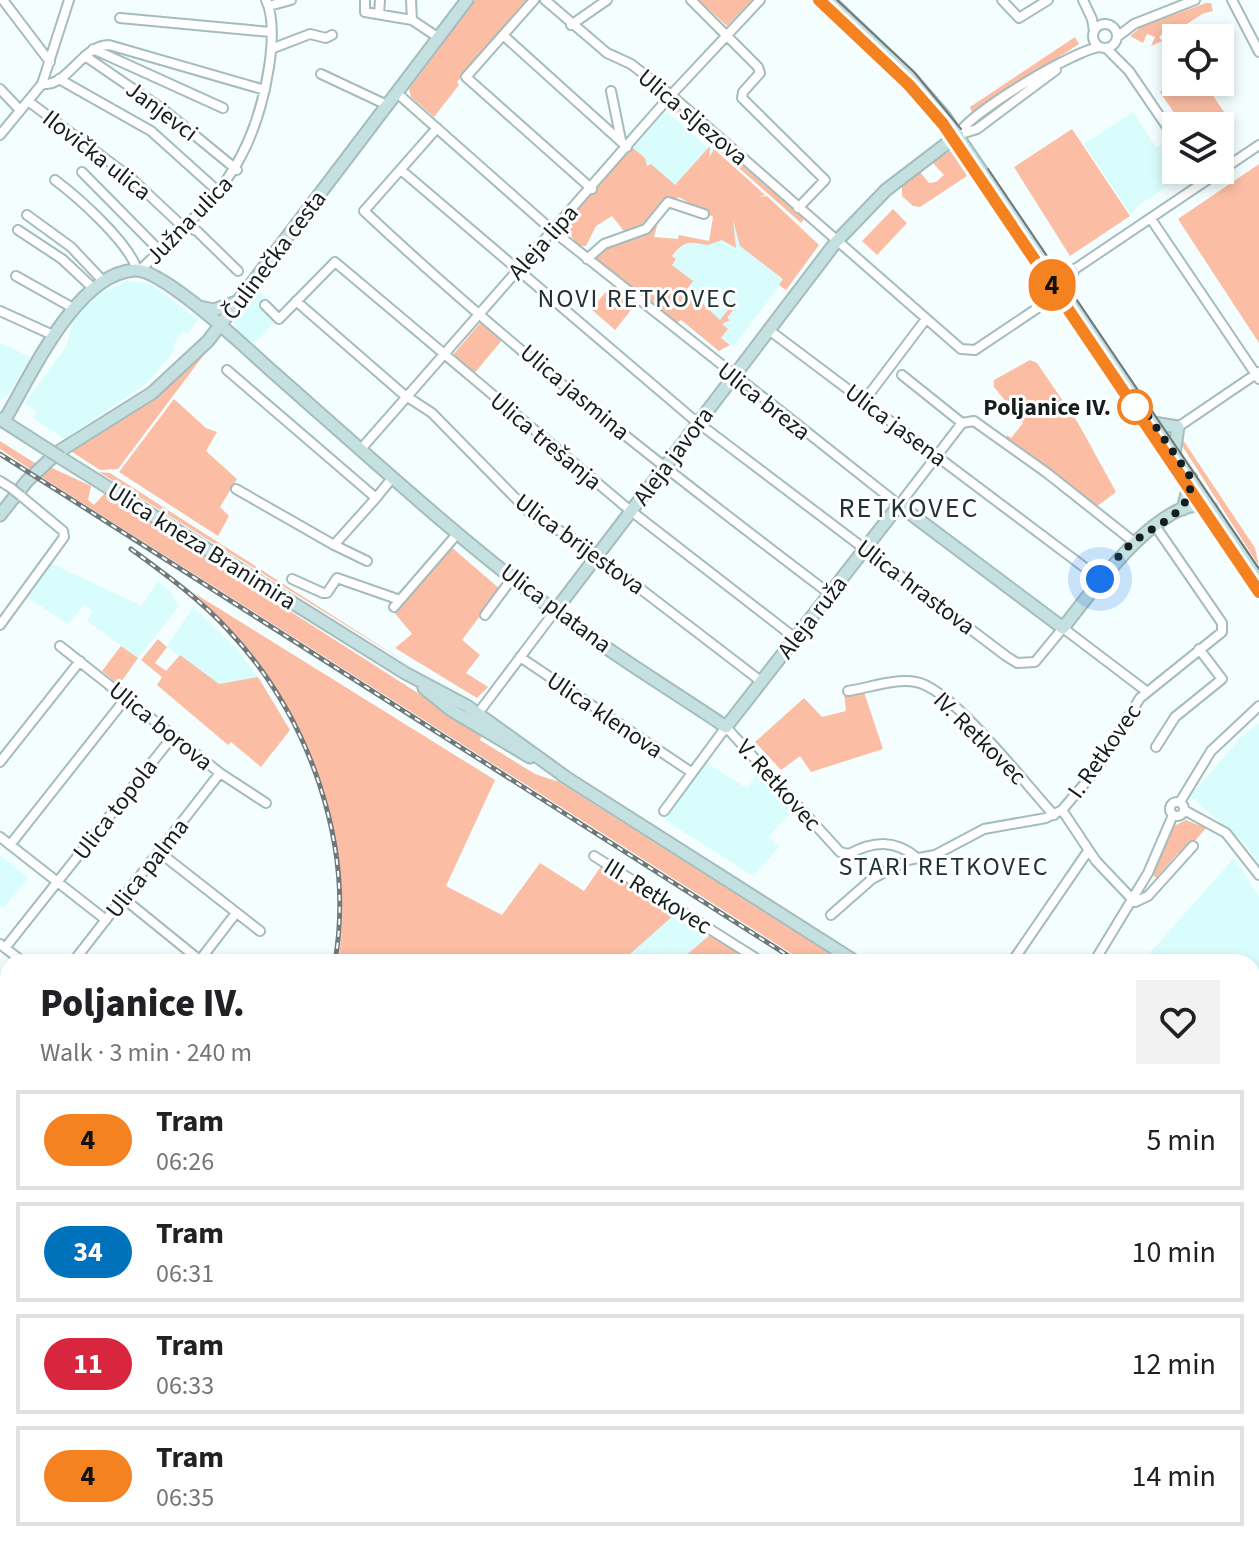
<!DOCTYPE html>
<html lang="en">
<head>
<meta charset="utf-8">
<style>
	:root { --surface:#fff; --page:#f2f2f2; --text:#202124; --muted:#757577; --line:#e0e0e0 }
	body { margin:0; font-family:"Source Sans 3",sans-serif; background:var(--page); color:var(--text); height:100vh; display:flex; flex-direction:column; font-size:30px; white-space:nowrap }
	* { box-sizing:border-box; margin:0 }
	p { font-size:26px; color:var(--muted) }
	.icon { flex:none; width:44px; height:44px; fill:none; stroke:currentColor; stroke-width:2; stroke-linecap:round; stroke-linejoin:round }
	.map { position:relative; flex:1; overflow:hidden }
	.panel { position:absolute; left:0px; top:954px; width:1260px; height:602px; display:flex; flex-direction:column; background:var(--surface); border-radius:24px 24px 0 0; box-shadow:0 4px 12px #0003 }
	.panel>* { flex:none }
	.badge { padding:0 16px; border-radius:26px; font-size:28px; line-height:52px }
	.tools { position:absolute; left:1162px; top:24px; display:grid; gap:16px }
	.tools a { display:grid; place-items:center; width:72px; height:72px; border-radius:0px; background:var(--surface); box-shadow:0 4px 12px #0003; font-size:40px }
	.you { position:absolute; width:40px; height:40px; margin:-20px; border:6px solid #fff; border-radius:50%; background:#1a73e8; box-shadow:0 0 0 12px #1a73e833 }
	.map>.badge { position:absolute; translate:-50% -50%; box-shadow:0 0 0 4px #fff }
	.round { display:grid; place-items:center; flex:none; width:84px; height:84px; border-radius:0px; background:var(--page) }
	.overview { display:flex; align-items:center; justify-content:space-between; height:136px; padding:0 40px }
	h1 { font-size:38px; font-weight:800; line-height:60px }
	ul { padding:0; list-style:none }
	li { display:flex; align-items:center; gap:24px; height:100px; margin:0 16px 12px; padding:0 24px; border:4px solid var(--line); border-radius:0px }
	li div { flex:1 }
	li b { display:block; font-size:30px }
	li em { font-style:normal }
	li .badge { min-width:88px; font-weight:700; text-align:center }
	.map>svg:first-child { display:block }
	.built { fill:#d9fcfd }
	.green { fill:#fbbda4 }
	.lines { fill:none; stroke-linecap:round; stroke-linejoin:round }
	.street-casing { stroke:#a5bcbd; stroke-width:12 }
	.secondary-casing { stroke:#a5bcbd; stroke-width:15 }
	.street { stroke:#fff; stroke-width:8 }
	.secondary { stroke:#c4e0e1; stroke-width:11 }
	.tram { stroke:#707979; stroke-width:2 }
	.rail-casing { stroke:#707979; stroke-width:5 }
	.rail { stroke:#fff; stroke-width:2; stroke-dasharray:6; stroke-linecap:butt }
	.street-bridge-casing { stroke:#a5bcbd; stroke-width:12; stroke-linecap:butt }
	.secondary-bridge-casing { stroke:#a5bcbd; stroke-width:15; stroke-linecap:butt }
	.street-bridge { stroke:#fff; stroke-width:8 }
	.secondary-bridge { stroke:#c4e0e1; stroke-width:11 }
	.line-casing { stroke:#fff; stroke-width:18 }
	.line { stroke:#f58220; stroke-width:12 }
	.walk { stroke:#151e1e; stroke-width:8; stroke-dasharray:0 14.4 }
	.stop-dot { fill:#fff; stroke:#f58220; stroke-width:4 }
	.labels { text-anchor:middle; stroke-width:6; stroke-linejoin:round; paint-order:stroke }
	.street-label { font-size:24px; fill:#151e1e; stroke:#fff }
	.stop-label { font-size:24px; font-weight:bold; fill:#151e1e; stroke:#fff; text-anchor:end }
	.neighbourhood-label { font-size:26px; letter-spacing:2px; fill:#1f3334; stroke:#fff }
	.quarter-label { font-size:28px; letter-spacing:2px; fill:#1f3334; stroke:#fff }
</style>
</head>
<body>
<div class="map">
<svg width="1259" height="1555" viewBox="0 0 1259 1555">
	<rect width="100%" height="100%" fill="#f4fefe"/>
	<path class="built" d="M666,111L814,241L733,347L662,293L642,237L678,239L679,235L709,241L715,218L672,193L639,231L593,193Z
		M1133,112L1156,147L1162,144L1176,170L1185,179L1175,181L1139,205L1131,215L1084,144Z
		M127,281L150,284L198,319L188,334L183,331L172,347L175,350L147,383L64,439L33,418L37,412L25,403L67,345L74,317L98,295Z
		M257,289L283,313L252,346L235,331L234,321Z
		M0,343L31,357L7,396L0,399Z
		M50,563L142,606L158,581L170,591L179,606L138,658L87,621L93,611L84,604L68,624L25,596Z
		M193,607L236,648L258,677L219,684L167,647Z
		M1259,723V863L1245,844L1190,796L1239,739Z
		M705,762L747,788L759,771L794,810L768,837L779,847L753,876L665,820Z
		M0,855L28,878L4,908L0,905Z
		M1234,858L1259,897V1149L1252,1145V962H1142Z
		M674,915L710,935L678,962H621Z"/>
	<path class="green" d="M475,0H530L457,82L459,85L434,117L411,97L409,89Z
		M699,0H752L727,26Z
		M1206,3H1211L1213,11L1202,14L1166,38L1162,34L1159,37L1162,41L1151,46L1155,37L1147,34L1143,43L1130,36L1142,26Z
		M1075,37L1079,44L972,113L970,107Z
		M1176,81L1204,82L1232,124L1220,133V126H1183L1160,92Z
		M670,107H675L804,219L801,223Z
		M1072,129L1130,216L1070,256L1014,167Z
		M710,146L709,158L714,149L765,195L759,197L767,196L819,245L786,290L779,285L783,279L740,246L733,220L736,248L722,240L708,245C690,242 685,239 672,256L676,259L672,265L693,281L687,289L720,320L728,310L721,304L726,298L736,306L727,318L730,320L722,324L728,329L721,338L730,345L719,351L681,320L674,324L592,259L596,252L653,226H657L654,237L678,239L679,235L709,241L713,217L679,197C660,207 650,225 627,235L612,216L596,226L586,246H578L568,231L573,227L568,221L632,147L645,158L647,166L651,164L675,185Z
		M950,151L960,157L970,174L920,207L913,206L902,196V186L920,172L929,183L936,182L944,175L932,162Z
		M1259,164V343L1178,219Z
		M893,209L907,223L877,255L862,241Z
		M611,286L635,305L615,330L591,309Z
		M481,322L502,340L473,375L451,357Z
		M206,352L118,469L100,470L69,450L158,395Z
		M1030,360L1037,363L1078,423L1116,492L1096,507L1006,440L1007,435L1011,438L1023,423L994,387V380Z
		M174,399L206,428L217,432L206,451L237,479L220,507L229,516L218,536L119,472Z
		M1179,434L1255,548L1259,566L1181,444Z
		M0,441L46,470L50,467L91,486L88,500L94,505L105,493L482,734L480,740L535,774L559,782L843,962H805L54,485L0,449Z
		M99,472L110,473L410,665Z
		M450,546L500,589L462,640L480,655L466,673L488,687L477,698L395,648L412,634L393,611Z
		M194,593L495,780L446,886L502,915L540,863L584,891L602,865L674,915L621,962H338C355,864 321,750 264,670C244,641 219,617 194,593Z
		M158,639L167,647L155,663L166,671L180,655L219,684L258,677L290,730L261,767L231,742L228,745L157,685L162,677L141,660Z
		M121,646L138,658L119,685L102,671Z
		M863,689L883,749L811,772L800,756L781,770L755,742L804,698L822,717L846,711L844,694Z
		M1186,820L1206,828L1182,856L1178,853L1156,878L1153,875L1174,826Z
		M710,935L751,962H678Z
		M0,1125H8V1312L0,1315Z
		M8,1329V1548H1131L1127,1555H0V1333Z"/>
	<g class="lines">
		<defs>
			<path id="street" d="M3,0L50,62
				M365,0V12L412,20L439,38
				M411,0L412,20
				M534,0L466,77L592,189
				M545,0L607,53L631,64L671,95L961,349L975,350L1048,301
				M691,0L758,67L760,73L743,92L742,98L825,180L798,208
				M1002,0L1019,18L1048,0
				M1083,0L1092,19L1094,31
				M1232,0L1259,52
				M269,6L291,0
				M379,14L380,0
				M120,18L271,32
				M1093 36a12 12 0 1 1 24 0a12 12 0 1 1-24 0Z
				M571,25L607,0
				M503,35L627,147
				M1117,37L1134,24L1195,0
				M1106,48L1129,71L1176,140
				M93,49L223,108
				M271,49L310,34L326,38L332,35
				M85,56L164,110L237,170
				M321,74L387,105
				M59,79L151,131L220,193
				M42,84C68,87 82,45 109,45L265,90
				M0,89L20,110
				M611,91L621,140
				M397,93L553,231L899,505L962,423L974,421L1047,473L1134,542
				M28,101L131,178L181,225L197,231L238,271
				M437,128L364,211C510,348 670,473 830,594
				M0,135L42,84L69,0
				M958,135C967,114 1076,49 1100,47
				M958,135L977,129L1056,70
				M401,170L693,419L1006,656L1017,663L1035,662L1063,628L1146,691
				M82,172L160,251
				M55,180C79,198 127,241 137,269
				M27,215L71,247L104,282
				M1151,219L1259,379
				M18,230L62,259L94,289
				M587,259L604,244L646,229L668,202L704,214
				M140,270C211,202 253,170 269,67C272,47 275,19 266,0
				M1072,271L1259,145
				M16,276L73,308
				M296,301L403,394L432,413L531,514L582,544L762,682
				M265,305L279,319L335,262L626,507L795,638
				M0,311L55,336
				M769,330L1100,579
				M227,370L376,498L393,477
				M902,375L962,423
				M864,401L926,319
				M1178,427L1259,372
				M361,449L671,95L760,0
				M0,481L11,488
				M236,489L334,545L376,498
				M334,545L367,561
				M292,579L323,593H327L337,578L400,600
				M394,607L458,533
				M485,615L513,577
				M0,625L64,537L63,531L21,496
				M60,646L220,773L266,803
				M520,657L691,772
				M848,691C868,688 896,678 916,682C952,688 1026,785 1054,815
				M476,716L555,611
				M1156,747L1175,717L1222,679L1199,649
				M0,762L80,661
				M1170 809a7 7 0 1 1 14 0a7 7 0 1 1-14 0Z
				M1180,802L1211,751L1259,706
				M1062,810L1096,861L1135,902L1148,896L1193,846
				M1184,810L1226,833L1259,875
				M664,811L726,727L840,852L849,854C873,841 895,839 917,858
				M0,837L106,920
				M10,845L126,698
				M159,852L260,931
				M594,856L762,962
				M123,898L202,962
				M831,915L872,879L908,860L935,855L984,829L1046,818L1062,810L1097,769L1140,698L1222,632V623L1156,527
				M0,944L23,962
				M5,948L173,736
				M200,960L236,913
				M73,962L220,773
				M1012,962L1088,851
				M1094,962L1148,873L1173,815
				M0,997L7,987
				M0,1054L8,1044
				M1252,1505L1259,1494
				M1252,1546L1259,1549
				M1220,1555L1224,1548"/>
			<path id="secondary" d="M829,0L911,78L944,116L1259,580
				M1047,264L1061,271H1072L1069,299
				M1048,301L1055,279
				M199,307L214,310L236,302
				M0,419L50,451
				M4,421C31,376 75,275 134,270C162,267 250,352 274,373C366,454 457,538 556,612C610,653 670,689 726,727L899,505L1063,628C1087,597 1166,487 1211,508
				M1153,423L1178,427L1174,454
				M61,458L405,673L467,706L567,778
				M1183,509L1191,478
				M0,515L27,481L58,452L152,393L208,341L467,0
				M555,611L836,242L886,190L958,135
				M424,688L451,710L530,757
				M562,775L856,962
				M1252,1202L1259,1205
				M1252,1212L1259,1214
				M1252,1279L1259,1283"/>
		</defs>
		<use href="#street" class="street-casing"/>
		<use href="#secondary" class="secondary-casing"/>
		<use href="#street" class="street"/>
		<use href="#secondary" class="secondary"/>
		<path class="tram" d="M819,0L909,85L943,124L1259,592
			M837,0L914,72L961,129
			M988,169L1259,569"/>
		<defs>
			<path id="rail" d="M0,454L798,962
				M131,549C165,574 200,599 229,631C309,716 355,845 335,962
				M1252,1255L1259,1259
				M0,1318L8,1315"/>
		</defs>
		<use href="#rail" class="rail-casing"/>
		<use href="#rail" class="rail"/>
		<defs>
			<path id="street-bridge" d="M11,488L21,496"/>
			<path id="secondary-bridge" d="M50,451L61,458"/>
		</defs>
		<use href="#street-bridge" class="street-bridge-casing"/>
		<use href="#secondary-bridge" class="secondary-bridge-casing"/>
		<use href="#street-bridge" class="street-bridge"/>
		<use href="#secondary-bridge" class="secondary-bridge"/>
	</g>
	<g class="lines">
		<defs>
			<path id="line" d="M819,0L909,85L943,124L1259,592"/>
		</defs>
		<use href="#line" class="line-casing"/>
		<use href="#line" class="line"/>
		<path class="walk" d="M1100,579C1111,567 1121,551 1135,541C1159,522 1192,514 1191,478L1136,398L1135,407"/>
	</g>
	<circle class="stop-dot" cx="1135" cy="407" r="16"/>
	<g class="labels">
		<g class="street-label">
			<text transform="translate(162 111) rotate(37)" y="8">Janjevci</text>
			<text transform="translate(693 117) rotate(40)" y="8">Ulica sljezova</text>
			<text transform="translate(97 155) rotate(38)" y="8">Ilovička ulica</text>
			<text transform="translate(189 220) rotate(-46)" y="8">Južna ulica</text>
			<text transform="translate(543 242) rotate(-48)" y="8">Aleja lipa</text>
			<text transform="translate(274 255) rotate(-53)" y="8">Čulinečka cesta</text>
			<text transform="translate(575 392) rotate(40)" y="8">Ulica jasmina</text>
			<text transform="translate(764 401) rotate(38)" y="8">Ulica breza</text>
			<text transform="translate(896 425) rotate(37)" y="8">Ulica jasena</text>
			<text transform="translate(546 441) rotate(40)" y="8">Ulica trešanja</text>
			<text transform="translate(673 456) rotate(-53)" y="8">Aleja javora</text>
			<text transform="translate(580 544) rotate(36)" y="8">Ulica brijestova</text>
			<text transform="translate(202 546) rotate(32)" y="8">Ulica kneza Branimira</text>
			<text transform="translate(916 587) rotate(37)" y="8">Ulica hrastova</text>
			<text transform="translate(556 608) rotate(37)" y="8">Ulica platana</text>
			<text transform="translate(812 617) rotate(-52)" y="8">Aleja ruža</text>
			<text transform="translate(605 715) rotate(34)" y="8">Ulica klenova</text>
			<text transform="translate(161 726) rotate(39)" y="8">Ulica borova</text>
			<text transform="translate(980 738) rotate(45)" y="8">IV. Retkovec</text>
			<text transform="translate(1104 751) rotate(-55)" y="8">I. Retkovec</text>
			<text transform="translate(779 785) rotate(48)" y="8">V. Retkovec</text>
			<text transform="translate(115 809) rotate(-52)" y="8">Ulica topola</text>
			<text transform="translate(147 868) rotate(-52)" y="8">Ulica palma</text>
			<text transform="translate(658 896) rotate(32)" y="8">III. Retkovec</text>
		</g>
		<g class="stop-label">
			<text x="1111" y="415">Poljanice IV.</text>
		</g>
		<g class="neighbourhood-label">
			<text x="638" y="307">NOVI RETKOVEC</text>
			<text x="944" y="875">STARI RETKOVEC</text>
		</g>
		<g class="quarter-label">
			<text x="909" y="517">RETKOVEC</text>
		</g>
	</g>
</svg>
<div class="tools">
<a><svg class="icon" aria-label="locate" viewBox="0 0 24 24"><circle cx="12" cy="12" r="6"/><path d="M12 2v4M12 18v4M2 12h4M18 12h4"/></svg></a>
<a><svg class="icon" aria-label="layers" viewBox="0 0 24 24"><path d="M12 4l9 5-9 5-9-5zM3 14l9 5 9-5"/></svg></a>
</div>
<div class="you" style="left:1100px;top:579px"></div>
<b class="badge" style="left:1052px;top:285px;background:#f58220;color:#111">4</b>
<section class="panel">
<div class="overview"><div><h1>Poljanice IV.</h1><p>Walk · 3 min · 240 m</p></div><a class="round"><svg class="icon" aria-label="heart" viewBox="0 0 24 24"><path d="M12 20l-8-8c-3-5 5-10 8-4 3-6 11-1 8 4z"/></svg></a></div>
<ul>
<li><span class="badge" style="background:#f58220;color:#111">4</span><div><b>Tram</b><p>06:26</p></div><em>5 min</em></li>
<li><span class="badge" style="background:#0072bc;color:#fff">34</span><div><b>Tram</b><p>06:31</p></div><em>10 min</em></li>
<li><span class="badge" style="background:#d7263d;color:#fff">11</span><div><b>Tram</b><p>06:33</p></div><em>12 min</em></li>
<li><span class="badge" style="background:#f58220;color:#111">4</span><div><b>Tram</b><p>06:35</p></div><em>14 min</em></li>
</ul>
</section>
</div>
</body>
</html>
